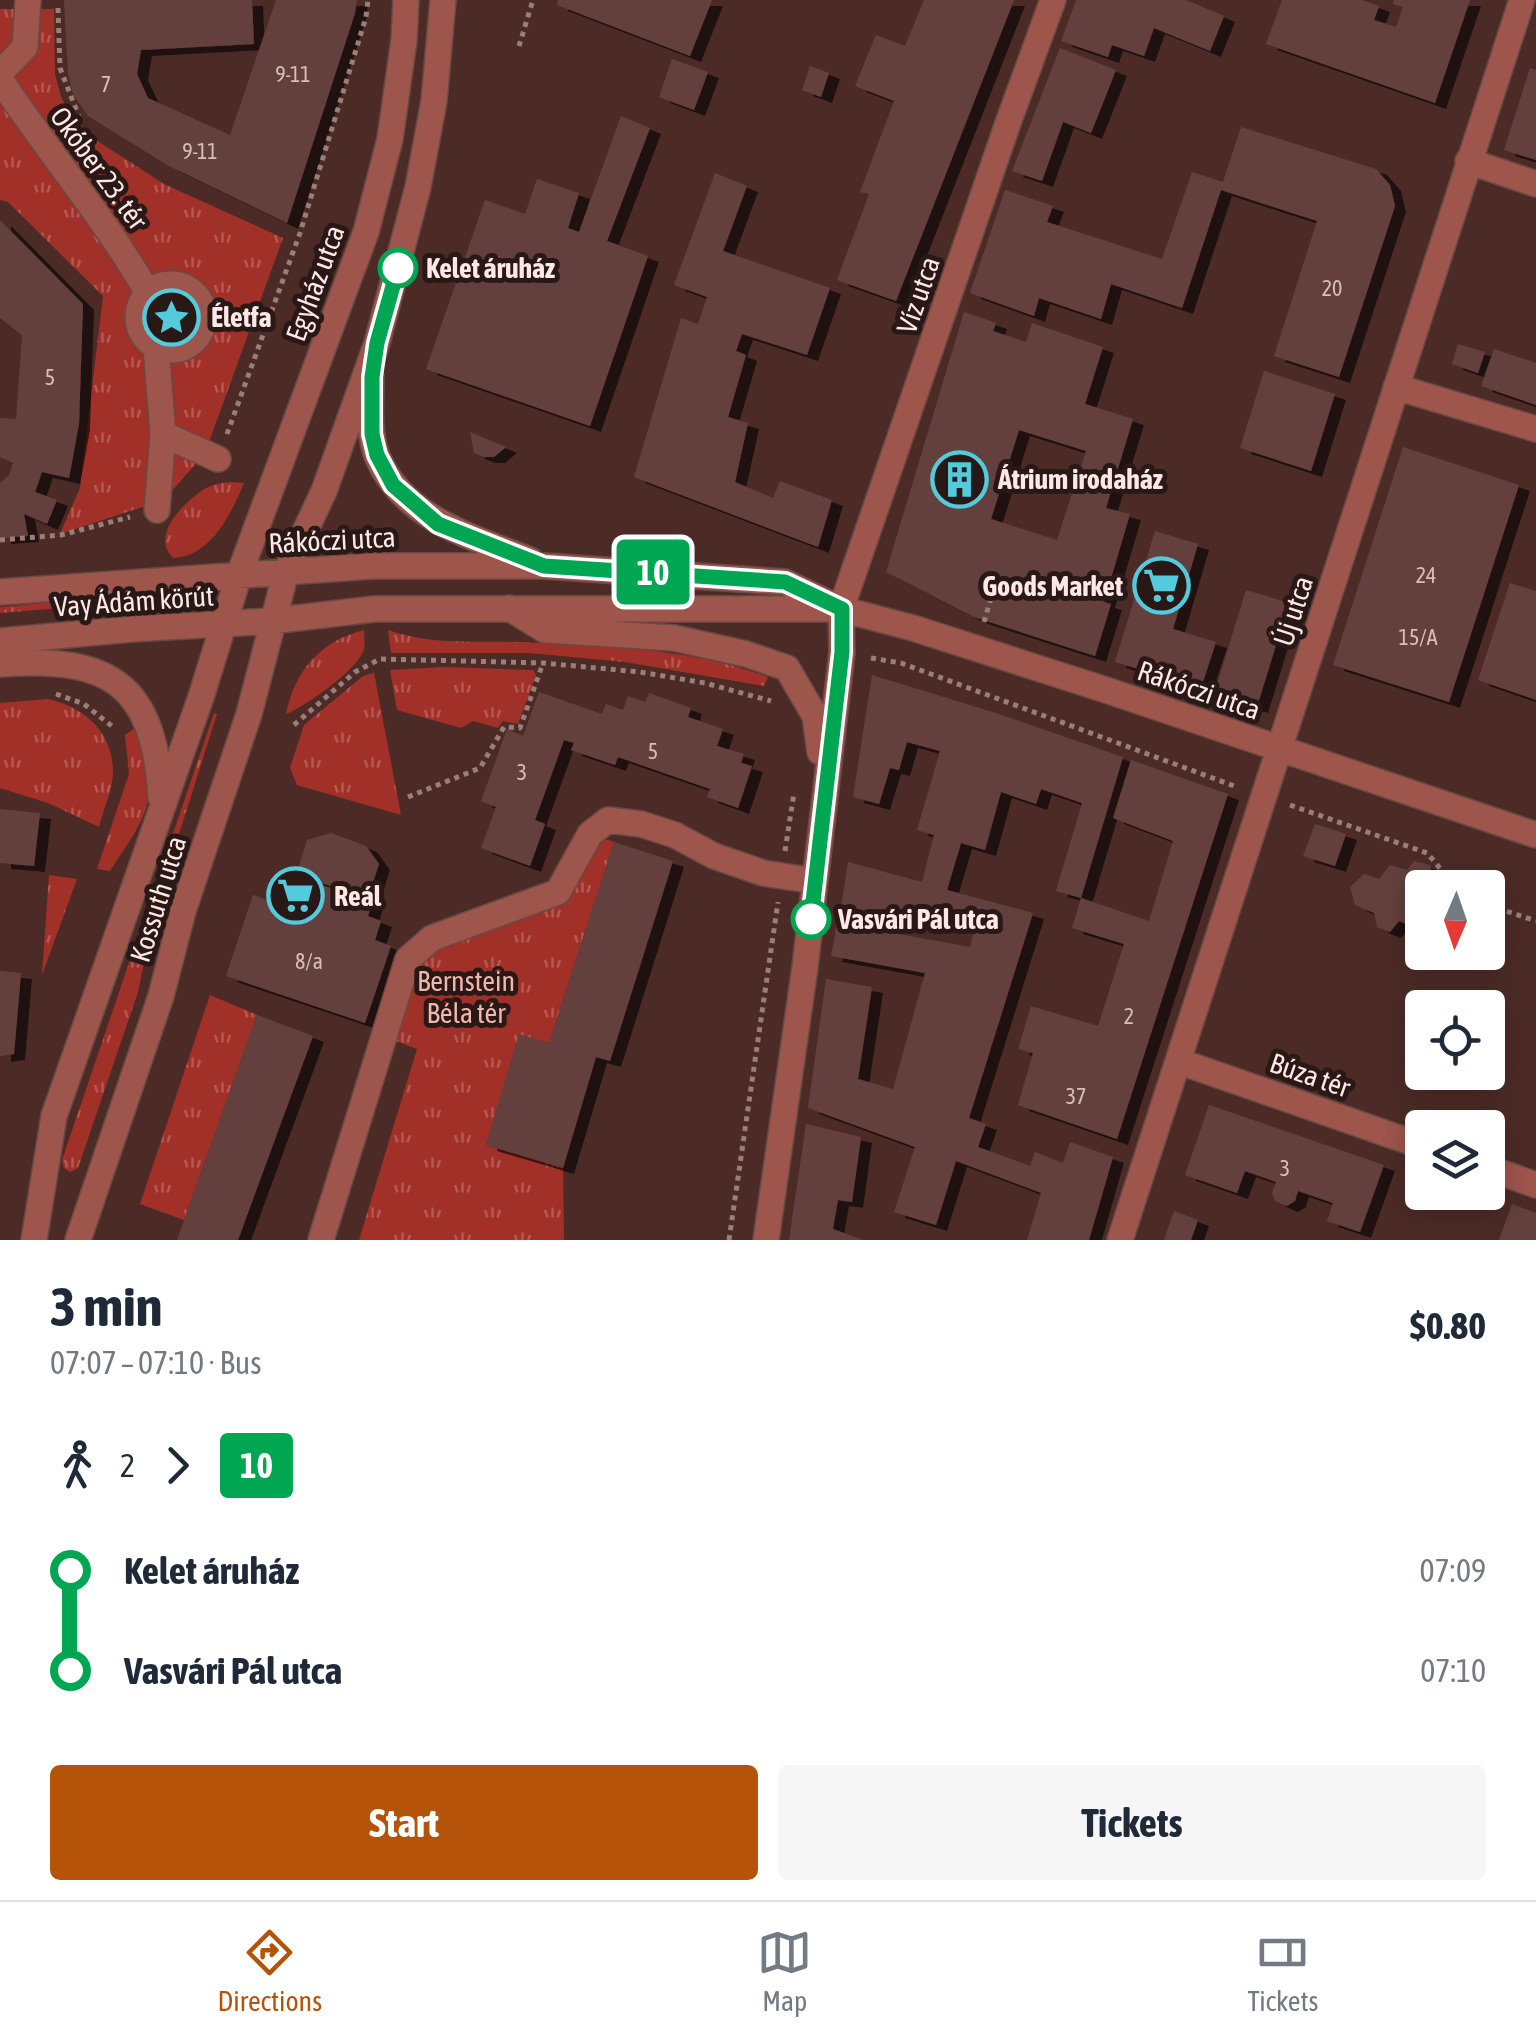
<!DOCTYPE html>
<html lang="en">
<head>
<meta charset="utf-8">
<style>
	:root { --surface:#fff; --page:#f6f6f7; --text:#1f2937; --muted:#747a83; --line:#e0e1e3; --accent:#b45309 }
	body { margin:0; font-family:"Asap Condensed",sans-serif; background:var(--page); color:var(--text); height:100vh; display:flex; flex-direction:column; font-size:38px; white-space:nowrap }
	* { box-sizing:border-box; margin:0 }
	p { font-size:32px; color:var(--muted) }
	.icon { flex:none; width:55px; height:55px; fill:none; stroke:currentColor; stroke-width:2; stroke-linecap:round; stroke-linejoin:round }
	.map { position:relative; height:1240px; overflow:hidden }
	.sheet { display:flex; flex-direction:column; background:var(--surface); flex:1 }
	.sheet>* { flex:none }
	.badge { padding:0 20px; border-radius:8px; font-size:35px; line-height:65px }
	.needle { width:65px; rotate:182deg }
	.fabs { position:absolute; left:1405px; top:870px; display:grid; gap:20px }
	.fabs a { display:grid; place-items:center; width:100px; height:100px; border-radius:10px; background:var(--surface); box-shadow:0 5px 25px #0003; font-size:50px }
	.map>.badge { position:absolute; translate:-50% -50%; box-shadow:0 0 0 5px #fff }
	.legs { display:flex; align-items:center; gap:15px; height:110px; padding:0 50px; font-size:32px }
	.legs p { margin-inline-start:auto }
	.headline { display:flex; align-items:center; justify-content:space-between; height:170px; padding:0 50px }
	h1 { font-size:55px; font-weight:700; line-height:75px }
	.primary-button { display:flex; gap:20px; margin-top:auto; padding:20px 50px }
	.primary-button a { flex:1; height:115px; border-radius:10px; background:var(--accent); color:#fff; font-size:40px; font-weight:700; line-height:115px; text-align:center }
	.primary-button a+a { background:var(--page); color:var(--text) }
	ul { padding:0 50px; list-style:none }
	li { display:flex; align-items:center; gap:35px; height:100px; font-size:38px }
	li i { display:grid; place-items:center; width:15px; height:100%; margin:0 12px; background:currentColor }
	li i::after { content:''; width:25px; height:25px; margin:-12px; border:8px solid; border-radius:50%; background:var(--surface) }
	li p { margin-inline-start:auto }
	li:first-child i { background:linear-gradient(#0000 50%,currentColor 0) }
	li:last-child i { background:linear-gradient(currentColor 50%,#0000 0) }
	.tab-bar { display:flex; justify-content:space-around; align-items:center; height:140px; border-top:2px solid var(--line); background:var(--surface); font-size:28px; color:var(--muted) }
	.tab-bar a { display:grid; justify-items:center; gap:5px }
	.tab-bar .current { color:var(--accent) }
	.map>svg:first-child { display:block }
	.grass { fill:url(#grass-tufts) }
	.building { fill:#64413c; fill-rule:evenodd; filter:url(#shadow) }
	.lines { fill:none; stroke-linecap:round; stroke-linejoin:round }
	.minor-casing { stroke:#684944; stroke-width:28 }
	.path { stroke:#9a7e7a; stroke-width:5; stroke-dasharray:5 5; stroke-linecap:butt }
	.minor { stroke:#9d554c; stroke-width:25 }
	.line-1-casing { stroke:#fff; stroke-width:22 }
	.line-1 { stroke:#00a651; stroke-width:15 }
	.stop-1-dot { fill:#fff; stroke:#00a651; stroke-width:5 }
	.labels { text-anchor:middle; stroke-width:10; stroke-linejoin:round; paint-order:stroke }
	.number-label { font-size:22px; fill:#d8beba }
	.street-label { font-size:28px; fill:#fee7e4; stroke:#281816 }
	.stop-label { font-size:28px; font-weight:bold; fill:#fee7e4; stroke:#281816; text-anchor:start }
	.poi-label { font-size:28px; font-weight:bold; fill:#fee7e4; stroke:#281816; text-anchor:start }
	.park-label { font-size:28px; fill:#f4b5ac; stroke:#281816 }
</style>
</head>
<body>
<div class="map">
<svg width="1536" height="1240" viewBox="0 0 1536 1240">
	<defs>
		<pattern id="grass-tufts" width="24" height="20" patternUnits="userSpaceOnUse" patternTransform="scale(2.5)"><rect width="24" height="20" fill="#a13028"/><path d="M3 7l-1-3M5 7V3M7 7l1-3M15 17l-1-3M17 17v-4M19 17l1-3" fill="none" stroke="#b45851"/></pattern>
		<filter id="shadow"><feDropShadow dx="11" dy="6" stdDeviation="0" flood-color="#0009"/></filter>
	</defs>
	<rect width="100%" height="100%" fill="#4c2b26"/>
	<path class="grass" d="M0,9H54L55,74L61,97L79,129L164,184L283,238L205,453L164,500L60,534L80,488L103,296L8,202L0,200Z
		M231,482L244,483C232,512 211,557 173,558C151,536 181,506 200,492C208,485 221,483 231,482Z
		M144,594L145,601L0,613V607Z
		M364,630C364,639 366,646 362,654C352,673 306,706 286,714C295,670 321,641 364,630Z
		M388,630C430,645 474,641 517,642C599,645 690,648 768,677L764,686L625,662L530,653H391Z
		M444,667L533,670L536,675L518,724L503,721L498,728L473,721L461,728L397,710L390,670Z
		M374,673L401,815L297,785L290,768L304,725L363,676Z
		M48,699C84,707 113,732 113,772C113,789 103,810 99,827L48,803L0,788V703Z
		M214,713L217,714L155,910L138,992L78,1168L70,1172L64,1168L62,1160Z
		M134,729C163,798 148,814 110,871L97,869L129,774L125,735Z
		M590,834L614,842L549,1043L519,1035L486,1145L563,1168L564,1240H359L417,1049L383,1036L408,959L558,892Z
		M49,875L77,879L42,975Z
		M210,995L257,1015L184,1220L140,1204Z"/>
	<path class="building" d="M64,0H252L254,44L141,50L137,74L148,98L230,135L276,0H357L355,13L287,223L169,166L88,116L73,94L68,73Z
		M558,0H712L690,56L557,5Z
		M924,0H1014L896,301L837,280L869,194L860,192L894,101L855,86L876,35L905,46Z
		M1076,0H1186L1224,16L1210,51L1154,28L1144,56L1112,45L1108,57L1061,41Z
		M1282,0H1362L1379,6L1374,20L1396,27L1403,7L1393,4L1394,0H1470L1435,103L1266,44Z
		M1060,48L1116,70L1091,133L1063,122L1042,181L1012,171Z
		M672,59L708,72L694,110L659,97Z
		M810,66L829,73L821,97L802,90Z
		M1530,68L1536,70V160L1504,150Z
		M621,116L650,128L607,241L648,256L590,426L426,369L485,200L525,214L537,179L579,193L568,228L579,232Z
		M1241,127L1376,169L1390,185L1395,206L1339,377L1274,356L1317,221L1221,190L1182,308L1111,284L1101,319L1039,298L1034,316L970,293L1005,190L1053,206L1047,222L1162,259L1192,172L1223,182Z
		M715,173L747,186L723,251L830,288L807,355L742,334L736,351L746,355L728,417L748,423L735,482L773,498L780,481L832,500L818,547L634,477L681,318L698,324L707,297L674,285Z
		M0,220L83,304L79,424L69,478L42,472L35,492L57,500L47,524L24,514L28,536L0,538V483L9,475L13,463L0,457V418L16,419L22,335L0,318Z
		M964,312L996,323L993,331L1026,342L1032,323L1103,347L1085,404L1133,419L1106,508L1130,514L1104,602L1111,604L1095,656L974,617L886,572ZM1019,430L1086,451L1057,540L991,519Z
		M1458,344L1485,352L1478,373L1452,364Z
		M1494,349L1536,363V405L1481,386Z
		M1264,371L1335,394L1311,471L1240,448Z
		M470,432L506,447L494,457H484L474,453Z
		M1403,447L1519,485L1449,702L1333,665Z
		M1155,531L1198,544L1173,629L1216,642L1201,688L1115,662Z
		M1510,583L1536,591V700L1478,680Z
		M1246,590L1289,603L1257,707L1214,694Z
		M872,675L999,714L1123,757L1081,898L1056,891L1082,803L1041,789L1036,804L1001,792L985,850L961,843L947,890L1033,913L969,1118L986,1124L978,1147L1030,1166L1035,1152L1063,1163L1070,1142L1113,1157L1089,1240H1027L1041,1193L956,1161L936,1225L894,1212L915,1147L808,1108L826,979L872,987L858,1079L893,1089L925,973L831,956L837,923L970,947L974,930L893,908L891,923L840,915L848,862L922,882L934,835L917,830L940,751L907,742L899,770L890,768L879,804L853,797Z
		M539,692L602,714L606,704L623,710L628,696L645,702L649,693L691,708L688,717L723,729L717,746L744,754L741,763L752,766L738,808L707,797L710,789L618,757L615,765L571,750L574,743L564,740L535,820L545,824L530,866L481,848L496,807L481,801L507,729L523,736Z
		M1131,760L1228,794L1117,1139L1018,1105L1033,1053L1018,1049L1031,1006L1098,1026L1124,944L1072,928L1081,898L1149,921L1173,841L1113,818Z
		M0,809L40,813L34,866L0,863Z
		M1315,824L1346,834L1335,866L1303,856Z
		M331,833L366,846L379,864L368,898L296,875L307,840Z
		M614,842L673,861L610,1061L596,1057L563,1168L486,1145L519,1034L549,1043Z
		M1414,861L1430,865L1433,878L1457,887L1422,888V942L1416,941L1414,927L1399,921L1390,932L1377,927L1374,913L1355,905L1350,887L1364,874L1379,879L1390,865L1407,870Z
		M301,878L372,902L368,916L381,921L375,940L391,946L365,1023L226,976L253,895L275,903L281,888L296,892Z
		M0,971L21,973L14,1054L0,1056Z
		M257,1015L313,1036L238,1240H177Z
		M1209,1105L1384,1165L1360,1232L1327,1221L1333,1203L1298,1191L1295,1201L1287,1206L1275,1201L1272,1193L1276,1182L1245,1171L1237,1193L1185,1175Z
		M806,1124L861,1137L852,1202L838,1200L833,1229L863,1240H789Z
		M1512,1204L1536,1213V1240H1499Z
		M1174,1211L1198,1220L1191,1240H1164Z"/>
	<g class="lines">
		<defs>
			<path id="minor" d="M0,73L25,47L28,0
				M0,79C48,152 104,217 148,293
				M1468,161L1536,184
				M138 317a33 33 0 1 1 66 0a33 33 0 1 1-66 0Z
				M156,347L163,434L157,510
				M371,378C371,403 368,432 377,456C403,519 473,537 530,560
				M1396,387L1536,429
				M163,434L218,459
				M0,592L372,566H544L785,582L841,609L913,628L1106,690L1536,835
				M509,608L545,630L674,638L746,654L787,668L815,716L820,752
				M0,641L132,629L271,621L374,609H831
				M0,664C111,656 154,684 161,798
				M1178,1061L1422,1146
				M1488,1168L1536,1185
				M34,1240L54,1116L201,697L239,575L366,232L390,139L404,40L406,0
				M78,1240L161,996L183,911L249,714L286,572L324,491L377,343L418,187L434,101L443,0
				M321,1240L408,959L432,938L558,892L590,834L608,820L641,824L675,835L714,856L763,873L815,881
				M766,1240L805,967L842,652L841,609L1008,123L1053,0
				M1120,1240L1522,0"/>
		</defs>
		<use href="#minor" class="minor-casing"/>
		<path class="path" d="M58,8L60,68L79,117
			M519,46L533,0
			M227,434L300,233L366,17L368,0
			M0,540L61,535L130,517
			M984,622L993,591
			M871,658L901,663L1237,787
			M56,694L84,704L113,727
			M294,725L355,672L380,659L543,663L640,672L705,683L771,701
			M408,797L480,768L504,727L520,728L543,663
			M1290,805L1427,853L1457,888
			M785,851L794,793
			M1488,905L1536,921
			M729,1240L778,902"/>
		<use href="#minor" class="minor"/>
	</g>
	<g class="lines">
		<defs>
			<path id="line-1" d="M398,268L377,343L372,377V434L377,455L393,485L438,524L544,566L785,582L842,609V652L811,919"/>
		</defs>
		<use href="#line-1" class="line-1-casing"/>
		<use href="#line-1" class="line-1"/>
	</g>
	<defs>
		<symbol id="sight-ring" viewBox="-11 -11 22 22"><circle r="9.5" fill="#281816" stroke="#53cbdc" stroke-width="1.5"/><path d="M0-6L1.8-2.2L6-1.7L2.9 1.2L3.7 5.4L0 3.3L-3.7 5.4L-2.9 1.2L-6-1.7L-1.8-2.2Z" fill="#53cbdc"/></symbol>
		<symbol id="building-ring" viewBox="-11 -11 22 22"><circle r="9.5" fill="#281816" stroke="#53cbdc" stroke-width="1.5"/><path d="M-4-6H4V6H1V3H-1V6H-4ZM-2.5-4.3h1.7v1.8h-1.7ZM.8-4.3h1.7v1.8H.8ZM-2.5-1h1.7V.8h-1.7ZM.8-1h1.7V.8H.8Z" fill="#53cbdc"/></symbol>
		<symbol id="supermarket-ring" viewBox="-11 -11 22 22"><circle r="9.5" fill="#281816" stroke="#53cbdc" stroke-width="1.5"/><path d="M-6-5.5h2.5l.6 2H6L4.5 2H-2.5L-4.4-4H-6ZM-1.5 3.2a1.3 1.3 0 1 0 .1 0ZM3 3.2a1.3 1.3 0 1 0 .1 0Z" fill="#53cbdc"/></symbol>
	</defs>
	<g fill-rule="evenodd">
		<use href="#sight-ring" x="140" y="286" width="63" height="63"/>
		<use href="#building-ring" x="928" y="448" width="63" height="63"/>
		<use href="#supermarket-ring" x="1130" y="554" width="63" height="63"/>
		<use href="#supermarket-ring" x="264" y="864" width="63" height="63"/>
	</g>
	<g class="stop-1-dot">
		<circle cx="398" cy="268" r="18"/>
		<circle cx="811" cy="919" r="18"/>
	</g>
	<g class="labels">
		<g class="number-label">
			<text x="293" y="82">9-11</text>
			<text x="106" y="92">7</text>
			<text x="200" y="159">9-11</text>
			<text x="1332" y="296">20</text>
			<text x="50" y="385">5</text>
			<text x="1426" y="583">24</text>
			<text x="1418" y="645">15/A</text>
			<text x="653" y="759">5</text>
			<text x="522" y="780">3</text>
			<text x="309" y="969">8/a</text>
			<text x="1129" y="1024">2</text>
			<text x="1076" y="1104">37</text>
			<text x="1285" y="1176">3</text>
		</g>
		<g class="street-label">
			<text transform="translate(99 168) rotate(54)" y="10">Okóber 23. tér</text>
			<text transform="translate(315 283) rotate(-70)" y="10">Egyház utca</text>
			<text transform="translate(918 295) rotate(-71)" y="10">Víz utca</text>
			<text transform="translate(332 540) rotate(-3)" y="10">Rákóczi utca</text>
			<text transform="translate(134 601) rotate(-4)" y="10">Vay Ádám körút</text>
			<text transform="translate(1293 611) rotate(-72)" y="10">Új utca</text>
			<text transform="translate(1199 690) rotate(19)" y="10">Rákóczi utca</text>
			<text transform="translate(158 899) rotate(-73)" y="10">Kossuth utca</text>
			<text transform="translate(1310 1075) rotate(19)" y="10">Búza tér</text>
		</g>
		<g class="stop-label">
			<text x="426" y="278">Kelet áruház</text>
			<text x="838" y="929">Vasvári Pál utca</text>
		</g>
		<g class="poi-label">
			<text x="211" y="327">Életfa</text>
			<text x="998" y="489">Átrium irodaház</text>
			<text x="1123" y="596" text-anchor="end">Goods Market</text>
			<text x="334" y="906">Reál</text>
		</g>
		<g class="park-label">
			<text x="466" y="991">Bernstein<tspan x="466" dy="32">Béla tér</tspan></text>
		</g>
	</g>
</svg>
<div class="fabs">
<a><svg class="needle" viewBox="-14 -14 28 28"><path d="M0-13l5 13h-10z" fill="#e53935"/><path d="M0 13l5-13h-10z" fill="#747a83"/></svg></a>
<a><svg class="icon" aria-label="locate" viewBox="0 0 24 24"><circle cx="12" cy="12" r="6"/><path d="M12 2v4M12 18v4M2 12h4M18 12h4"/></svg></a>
<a><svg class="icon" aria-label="layers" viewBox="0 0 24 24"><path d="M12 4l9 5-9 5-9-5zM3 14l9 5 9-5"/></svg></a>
</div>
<b class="badge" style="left:653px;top:572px;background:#00a651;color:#fff">10</b>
</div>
<section class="sheet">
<div class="headline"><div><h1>3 min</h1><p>07:07 – 07:10 · Bus</p></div><b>$0.80</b></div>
<div class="legs"><svg class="icon" aria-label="walk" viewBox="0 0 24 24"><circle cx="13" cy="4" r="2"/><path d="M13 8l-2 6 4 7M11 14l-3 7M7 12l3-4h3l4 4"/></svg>2<svg class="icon" aria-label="forward" viewBox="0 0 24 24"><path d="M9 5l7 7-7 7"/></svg><b class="badge" style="background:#00a651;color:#fff">10</b></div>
<ul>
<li><i style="color:#00a651"></i><b>Kelet áruház</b><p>07:09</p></li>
<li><i style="color:#00a651"></i><b>Vasvári Pál utca</b><p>07:10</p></li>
</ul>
<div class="primary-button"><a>Start</a><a>Tickets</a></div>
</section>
<nav class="tab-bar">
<a class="current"><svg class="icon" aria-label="directions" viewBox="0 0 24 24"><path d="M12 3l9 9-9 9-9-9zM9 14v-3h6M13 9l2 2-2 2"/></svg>Directions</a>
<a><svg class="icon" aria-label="map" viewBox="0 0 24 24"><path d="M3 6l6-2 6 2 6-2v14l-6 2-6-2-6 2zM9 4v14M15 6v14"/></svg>Map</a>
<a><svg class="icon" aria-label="tickets" viewBox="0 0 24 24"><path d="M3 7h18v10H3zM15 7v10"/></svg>Tickets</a>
</nav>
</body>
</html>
